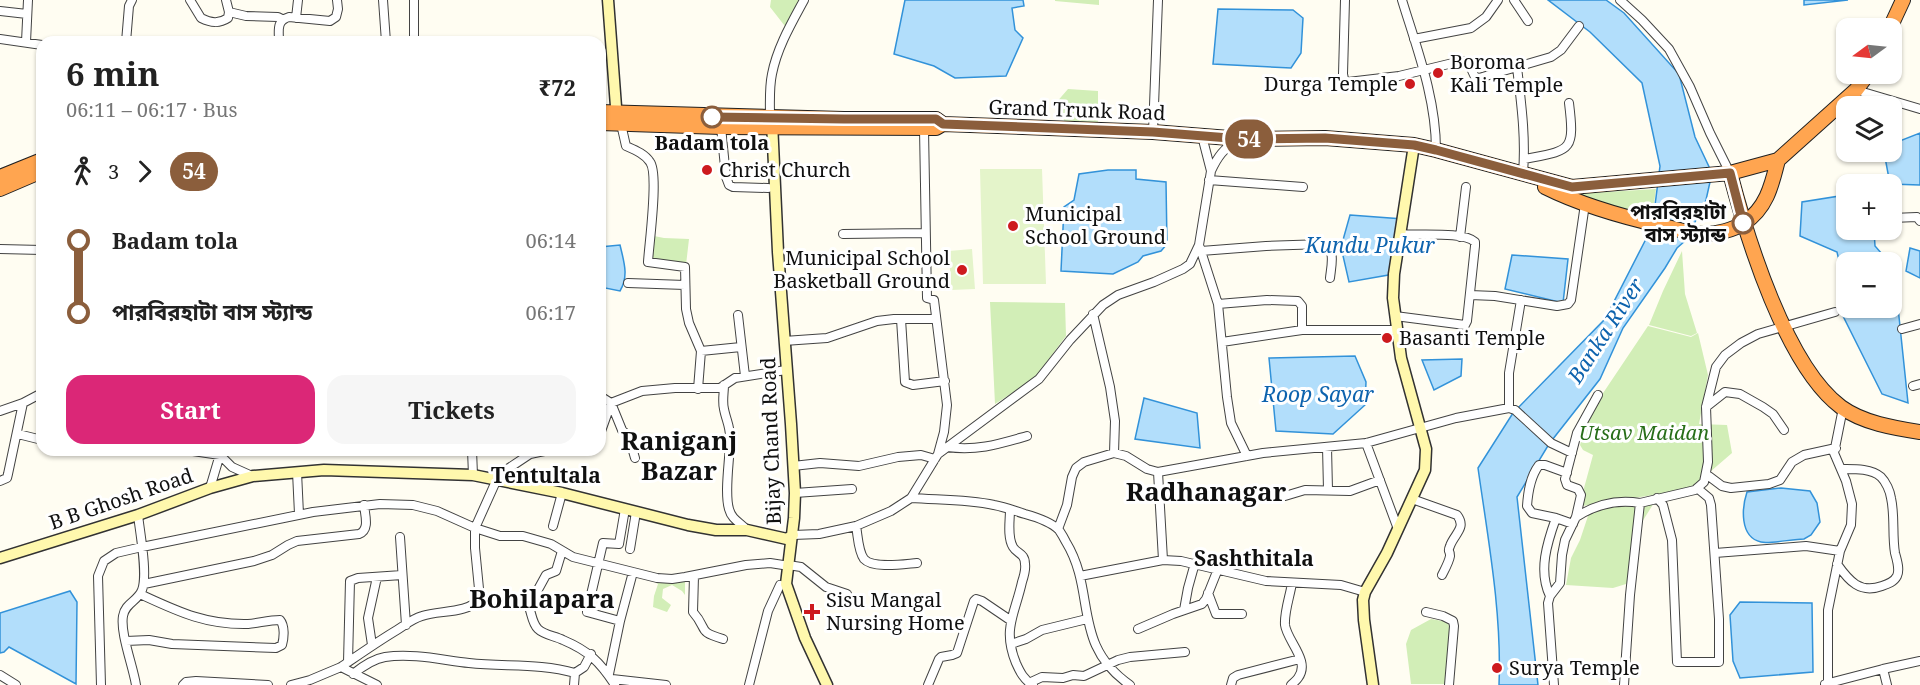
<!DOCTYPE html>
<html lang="en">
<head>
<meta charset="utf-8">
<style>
	:root { --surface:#fff; --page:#f6f6f6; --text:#222; --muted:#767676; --accent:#db2777 }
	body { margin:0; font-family:"Noto Serif","Noto Sans Bengali",serif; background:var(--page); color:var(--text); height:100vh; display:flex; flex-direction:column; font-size:22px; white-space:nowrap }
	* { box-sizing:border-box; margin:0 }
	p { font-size:20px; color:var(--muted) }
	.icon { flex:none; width:33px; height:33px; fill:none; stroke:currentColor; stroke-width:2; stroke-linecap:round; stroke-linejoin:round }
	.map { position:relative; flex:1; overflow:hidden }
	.panel { position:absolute; left:36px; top:36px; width:570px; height:420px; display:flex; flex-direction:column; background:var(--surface); border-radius:18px; box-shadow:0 2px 4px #0004 }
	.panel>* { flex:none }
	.badge { padding:0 12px; border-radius:20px; font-size:21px; line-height:39px }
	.needle { width:39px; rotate:255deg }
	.tools { position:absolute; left:1836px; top:18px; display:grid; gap:12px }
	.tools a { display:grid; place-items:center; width:66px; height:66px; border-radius:12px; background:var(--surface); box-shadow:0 2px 4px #0004; font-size:30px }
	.map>.badge { position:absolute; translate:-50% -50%; box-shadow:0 0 0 3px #fff }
	.legs { display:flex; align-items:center; gap:9px; height:66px; padding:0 30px; font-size:20px }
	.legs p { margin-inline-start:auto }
	.overview { display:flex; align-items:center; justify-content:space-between; height:102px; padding:0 30px }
	h1 { font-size:33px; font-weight:700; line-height:45px }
	.primary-button { display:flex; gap:12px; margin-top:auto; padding:12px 30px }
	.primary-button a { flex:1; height:69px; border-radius:18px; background:var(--accent); color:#fff; font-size:24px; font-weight:700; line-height:69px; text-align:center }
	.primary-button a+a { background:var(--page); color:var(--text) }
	ul { padding:0 30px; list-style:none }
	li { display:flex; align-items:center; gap:21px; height:72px; font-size:22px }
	li i { display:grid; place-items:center; width:9px; height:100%; margin:0 8px; background:currentColor }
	li i::after { content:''; width:15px; height:15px; margin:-8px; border:4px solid; border-radius:50%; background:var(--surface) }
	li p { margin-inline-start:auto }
	li:first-child i { background:linear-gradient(#0000 50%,currentColor 0) }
	li:last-child i { background:linear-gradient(currentColor 50%,#0000 0) }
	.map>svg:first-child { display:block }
	.green { fill:#d2eeb7 }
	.pitch { fill:#e4f4ca }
	.water { fill:#b2defb; stroke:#3292d9; stroke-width:1.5 }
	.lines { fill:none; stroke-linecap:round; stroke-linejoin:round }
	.street-casing { stroke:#434343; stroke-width:10 }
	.secondary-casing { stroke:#323232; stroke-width:13 }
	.highway-casing { stroke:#212121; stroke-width:16 }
	.street { stroke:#fff; stroke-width:8 }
	.secondary { stroke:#fff8ad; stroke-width:10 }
	.highway { stroke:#ffa550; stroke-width:14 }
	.line-1-casing { stroke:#fff; stroke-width:14 }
	.line-1 { stroke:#8b5e3c; stroke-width:9 }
	.poi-dot { fill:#cd1a1e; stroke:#fff; stroke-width:2 }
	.stop-1-dot { fill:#fff; stroke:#8b5e3c; stroke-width:3 }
	.labels { text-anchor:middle; stroke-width:6; stroke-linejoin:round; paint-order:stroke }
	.poi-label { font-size:20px; fill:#101010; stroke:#fff; text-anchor:start }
	.street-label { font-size:20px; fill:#101010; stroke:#fff }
	.stop-label { font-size:20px; font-weight:bold; fill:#101010; stroke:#fff }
	.park-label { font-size:20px; font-style:italic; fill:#286e19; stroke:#fff }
	.water-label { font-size:21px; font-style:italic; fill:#0d63ae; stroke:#fff }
	.neighbourhood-label { font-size:21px; font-weight:bold; fill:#101010; stroke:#fff }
	.district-label { font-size:26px; font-weight:bold; fill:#101010; stroke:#fff }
</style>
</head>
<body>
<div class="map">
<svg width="1920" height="685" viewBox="0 0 1920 685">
	<rect width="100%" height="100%" fill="#fffdf2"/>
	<path class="green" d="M771,0H800L788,30L770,7Z
		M1055,0H1099V5L1055,1Z
		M1068,89L1098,91V123L1065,122L1055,104Z
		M1656,189L1652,218L1572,194Z
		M654,236L664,238L689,239L686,265L651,260Z
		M1682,251L1685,294L1697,333L1691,336L1649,325L1663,291Z
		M990,302L1065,303L1066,336L1034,379L995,404Z
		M1648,326L1691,337L1698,333L1708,375L1699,424L1727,425L1732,453L1703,478L1700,483L1692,489L1582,506L1584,488L1593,455L1583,450L1580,445L1587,422V417Z
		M1657,498L1637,530L1634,568L1626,584L1613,588L1566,585L1571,558L1580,540L1591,507Z
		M651,580H685V595L682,591L672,585L663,589L662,598L671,605L667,612L653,607L654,596L658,584Z
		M1431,619L1448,622L1453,646L1452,684H1411L1406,644L1411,630Z"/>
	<path class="pitch" d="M980,169H1042L1046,284H983Z
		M972,249L975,289L951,290L949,251Z"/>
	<path class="water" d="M905,0H1023L1024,6L1012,8L1015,30L1023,38L1006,76L955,78L934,66L894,54Z
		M1548,0H1606L1624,13L1679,74L1695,137L1712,173L1706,200L1686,240L1677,248L1665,268L1623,328L1600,379L1549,444L1517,497L1538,685H1499C1502,613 1488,539 1478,468L1513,413L1605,319L1647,237L1654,213L1660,166L1642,83L1590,32Z
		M1804,0H1848L1804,5Z
		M1218,9L1293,10L1303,18L1301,53L1291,68L1213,64Z
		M1920,133V185L1890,184L1884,152H1892V144Z
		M1108,170H1136V179L1166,182L1167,244L1161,251L1143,256L1138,262L1113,274L1061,271L1064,207L1074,200L1079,174Z
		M1846,195V230H1874L1875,246L1889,262H1846V308H1892V265L1894,269L1908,403L1882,394L1842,314V274L1837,252L1800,236L1802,202Z
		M1350,215L1403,219L1394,274L1349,282L1341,247Z
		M620,245C624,262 629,276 620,291L600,287V247Z
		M1910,248L1920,251V278L1906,271Z
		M1512,255L1568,259L1563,303L1505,289Z
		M1355,356L1366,382L1365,405L1333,434L1276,431L1269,358Z
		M1462,359L1461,376L1434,390L1422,360Z
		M1144,398L1197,413L1200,448L1135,439Z
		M1781,488L1810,491L1817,503L1820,522L1811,535L1804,539C1793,539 1770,544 1761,542C1739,537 1742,507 1747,492Z
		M70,591L77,602L76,684L9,647L4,652L0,653V613Z
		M1740,602L1812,603L1813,672L1740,678L1733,661L1730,615Z"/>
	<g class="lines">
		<defs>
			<path id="street" d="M190,0L201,18C211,23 219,24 228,18L229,12L226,0
				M383,0L386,42
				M1345,0L1343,74L1344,79L1348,82L1399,76L1461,61L1468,62L1475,77L1479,78L1551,57L1561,50L1579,26
				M1402,0C1417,49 1436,98 1436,150
				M1514,0L1528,21
				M1620,0L1642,20L1669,49L1690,87L1710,133L1730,173
				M0,11L27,14
				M229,12L246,16L278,17L282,19
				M296,18L298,0
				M0,39L42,45
				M1414,39L1471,28L1486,17L1498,0
				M26,42L28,0
				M126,42L129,6L132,0
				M279,42C279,30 276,21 289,17L330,21L336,17L338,9L337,0
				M414,42V0
				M1517,67C1521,102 1526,137 1523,173
				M1856,90L1920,109
				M770,117C770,103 769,88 772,74C777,48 791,24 804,0
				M621,124L626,146C635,150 645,154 650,162C659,174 649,244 648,262L685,267L686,309L689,323L701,351L698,389
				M721,127L726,177L729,185L733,187L768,188
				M924,129L927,298L934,300L947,405L944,432L938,454
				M1153,132L1158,0
				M1525,159C1571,150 1575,152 1569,103
				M1211,171C1217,158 1224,147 1238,141
				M1209,180L1303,187
				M1892,218L1917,217L1920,221
				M843,234L924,233
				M1460,237L1466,187
				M1199,245L1218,304L1227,397L1231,423L1247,456
				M0,249L42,250
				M1201,251L1266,246L1324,244C1336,250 1331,267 1330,278
				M628,283L685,285
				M1470,295L1495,296L1557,306L1568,304L1571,300L1585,204
				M1218,304L1267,300L1298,301L1302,306V330
				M1093,314L1110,387L1115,421L1114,453
				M738,315L745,376
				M1395,316L1465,325L1467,321L1475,246V242C1463,231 1417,236 1401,234
				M901,319L905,382L913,385L945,381
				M1902,329L1920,324
				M784,341L827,338L877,321L894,319H936
				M1222,342L1302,330H1396
				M701,351L741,347
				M724,385C724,393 722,401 724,409C726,420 731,428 730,440C730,459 724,492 729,509C732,520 740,522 747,530
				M1913,386L1920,384
				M600,396L611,403L642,391L675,388H720L735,378L786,370
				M611,403L622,430L629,437L635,458
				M1706,407L1725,392L1740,394L1763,407L1773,414L1784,430
				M1509,408V373L1521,300
				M0,411L23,403L42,393
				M18,434L42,440
				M600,434L611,403
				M1366,443L1398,529
				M947,447C978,451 999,444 1027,436
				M1327,447L1328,490
				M186,450L220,455L232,467L252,476
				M472,450L473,475
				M793,466L820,463L859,466L898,457L921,455L935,459
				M297,472L299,514
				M1158,472L1163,560
				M1567,473L1545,465H1539C1530,477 1528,492 1527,506L1532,513L1556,518L1573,524
				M1706,474L1722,486L1731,488L1769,484L1780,480L1792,462L1804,455L1836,448
				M0,481L7,478L8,474L23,403
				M210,488L221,451
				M795,493L852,489
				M1285,496L1305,490L1350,491L1380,480
				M911,498C939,500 967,499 994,505C1005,507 1015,511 1025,514C1036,517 1051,522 1059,530C1061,533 1064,538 1066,542C1097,593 1071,644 1130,685
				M1657,498L1663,505L1672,540L1677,662H1719V619L1711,505L1709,498L1697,488
				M1412,499L1457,515C1467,528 1454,534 1450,546C1447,553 1450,549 1450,556C1449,562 1445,569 1442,575
				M1010,510C1010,520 1007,537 1013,547C1017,554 1025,553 1025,564C1026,570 1024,576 1022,582C1015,614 1002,629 1016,663C1020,672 1024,680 1033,685
				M1576,517C1595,505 1617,499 1640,503
				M553,526L562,493
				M856,526C858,536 858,551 864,559C873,569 904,564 917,563
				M1058,529L1067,505L1072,477L1076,468L1084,462L1114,453L1126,456L1147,469L1158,472L1263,453L1366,443L1456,418L1509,408L1515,410L1551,443L1572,453
				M793,535L819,534L856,526L891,511L911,498L938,454L1039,379L1070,340L1103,305L1118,295L1154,282L1183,269L1190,264L1199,245L1211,171L1202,136
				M400,537L406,625
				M630,549L636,512
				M1715,553L1806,546L1840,551
				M1837,564C1849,581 1860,594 1882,586C1888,584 1894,582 1897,576C1900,570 1897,560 1895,553C1892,535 1895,516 1891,498C1890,491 1886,482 1881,477C1871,468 1853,469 1841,469
				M788,565L801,567L826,587L847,594
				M694,576L693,612C709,630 696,631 723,639
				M1080,576L1163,560L1181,561L1266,581L1341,585L1365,592
				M144,584L254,561L272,555L288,545L297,541L359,534C370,530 365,515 364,505
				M1208,593L1216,614H1242
				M1550,596C1538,571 1547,543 1556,518
				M480,599L475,548V528L497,479L509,468L530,454L549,450
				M529,606L546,575L556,571L562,551
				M1184,610L1188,588L1195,563
				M1426,612L1443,616L1453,621L1454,626L1449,685
				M620,621L587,612L603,543L619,544L625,509
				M1138,629L1173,614L1202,604L1206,599L1218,569
				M126,641L149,640L172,644L276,648L282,645C284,638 285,626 280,620C269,620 259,623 248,624C205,625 177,611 140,594
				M1011,644L1026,639L1042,630L1087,619
				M372,645L368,618L377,577
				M348,662L350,581L358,578L402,575
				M341,667C360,654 377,642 397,630C405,625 412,619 422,616C440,610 466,614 480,599L527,603C532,611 531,622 538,629C544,635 555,636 563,640C589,651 600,662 615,685
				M1883,669L1887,685
				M353,674C363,666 373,659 385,657C413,653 442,660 469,663C505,667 540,663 575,673
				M609,674L620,621L633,572
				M0,675L16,685
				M612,679L666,685
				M1029,683L1042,677L1063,678L1073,675L1084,676L1118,660L1130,657L1185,652
				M1825,684L1883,669L1920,661
				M101,685L98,576L104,561L116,553L142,547L313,512L380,504L413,505L437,511L475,528L500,536H523L551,544L573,557L657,578L672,579L685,577L746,565L770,563L783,565
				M136,685C133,666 120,633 123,616C125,603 138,601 142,590C148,575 140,533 138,515
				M183,685L186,682L196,681L268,685
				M291,685L310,680L341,667L377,685
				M574,685L575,673L584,667L591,654
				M749,685L768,611L780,585
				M928,685L939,659L941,657L952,655L957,653L974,601L976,599L982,601L1010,620
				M1231,685L1233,678L1238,675L1300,659
				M1291,685C1293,683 1296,681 1298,678C1311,661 1287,641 1285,625C1284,612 1290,596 1292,583
				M1554,685L1548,603L1550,596L1560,583L1562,555L1565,540L1576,517L1581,495L1578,489L1567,485L1565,479L1577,433L1598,395
				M1624,685L1630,595L1640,503L1695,490L1704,482L1708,462L1706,407L1716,367L1725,355L1741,343L1758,334L1835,312
				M1828,685V610L1840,551L1851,525L1852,504L1846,481L1834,453L1843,408"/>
			<path id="secondary" d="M608,0L617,120
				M772,122L778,252L791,424L795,493L794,518L786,584L805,638L827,685
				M0,558L138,515L210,488L253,476L324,470L473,475L562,493L688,525L716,530H747L787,539L793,535
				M1373,685L1364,620L1363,600L1365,592L1387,553L1425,470L1426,449L1401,358L1393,298L1394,274L1414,145"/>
			<path id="highway" d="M1890,28L1903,0
				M600,112L844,119H936L943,124
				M600,123L721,127L936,128L943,124L1153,132L1242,139L1325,138L1414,145L1436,150L1572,187L1730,173L1778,160L1856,90L1868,74
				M1730,173C1747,238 1786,366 1841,407C1863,423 1894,428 1920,432
				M0,177L42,160
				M1545,187C1583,206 1623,217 1663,226C1677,229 1690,234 1704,234C1717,234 1733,230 1744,223C1767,208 1772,184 1778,160
				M0,189L42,171"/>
		</defs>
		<use href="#street" class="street-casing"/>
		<use href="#secondary" class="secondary-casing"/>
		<use href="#highway" class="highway-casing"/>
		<use href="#street" class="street"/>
		<use href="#secondary" class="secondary"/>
		<use href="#highway" class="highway"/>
	</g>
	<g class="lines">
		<defs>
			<path id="line-1" d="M712,117L844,119H936L943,124L1153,132L1242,139L1325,138L1414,145L1436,150L1572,187L1730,173L1743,223"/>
		</defs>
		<use href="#line-1" class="line-1-casing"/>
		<use href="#line-1" class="line-1"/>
	</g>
	<g class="poi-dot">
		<circle cx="1438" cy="73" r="6"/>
		<circle cx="1410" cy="84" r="6"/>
		<circle cx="707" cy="170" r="6"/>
		<circle cx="1013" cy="226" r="6"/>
		<circle cx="962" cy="270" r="6"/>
		<circle cx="1387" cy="338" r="6"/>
		<path d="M809 603h6v6h6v6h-6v6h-6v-6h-6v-6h6z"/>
		<circle cx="1497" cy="668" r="6"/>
	</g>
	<g class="stop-1-dot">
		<circle cx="712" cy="117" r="10"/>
		<circle cx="1743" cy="223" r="10"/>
	</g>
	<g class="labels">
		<g class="poi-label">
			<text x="1450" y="69">Boroma<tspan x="1450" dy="23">Kali Temple</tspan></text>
			<text x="1398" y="91" text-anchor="end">Durga Temple</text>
			<text x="719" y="177">Christ Church</text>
			<text x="1025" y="221">Municipal<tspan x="1025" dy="23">School Ground</tspan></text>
			<text x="950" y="265" text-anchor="end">Municipal School<tspan x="950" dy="23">Basketball Ground</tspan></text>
			<text x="1399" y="345">Basanti Temple</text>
			<text x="826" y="607">Sisu Mangal<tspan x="826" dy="23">Nursing Home</tspan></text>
			<text x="1509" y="675">Surya Temple</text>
		</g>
		<g class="street-label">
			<text transform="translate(1077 110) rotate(2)" y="7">Grand Trunk Road</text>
			<text transform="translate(771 441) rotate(-92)" y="7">Bijay Chand Road</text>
			<text transform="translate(121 499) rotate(-19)" y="7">B B Ghosh Road</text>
		</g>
		<g class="stop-label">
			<text x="712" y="150">Badam tola</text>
			<text x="1726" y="219" text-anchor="end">পারবিরহাটা<tspan x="1726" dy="23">বাস স্ট্যান্ড</tspan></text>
		</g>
		<g class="park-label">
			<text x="1644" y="440">Utsav Maidan</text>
		</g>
		<g class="water-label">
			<text x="1370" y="253">Kundu Pukur</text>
			<text transform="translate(1606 331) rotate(-57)" y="7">Banka River</text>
			<text x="1318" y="402">Roop Sayar</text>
		</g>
		<g class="neighbourhood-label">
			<text x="546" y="483">Tentultala</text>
			<text x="1254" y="566">Sashthitala</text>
		</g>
		<g class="district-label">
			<text x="679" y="450">Raniganj<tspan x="679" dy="30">Bazar</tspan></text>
			<text x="1206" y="501">Radhanagar</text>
			<text x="542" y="608">Bohilapara</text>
		</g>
	</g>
</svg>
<div class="tools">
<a><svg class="needle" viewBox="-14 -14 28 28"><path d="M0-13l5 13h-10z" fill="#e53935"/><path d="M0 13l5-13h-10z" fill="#767676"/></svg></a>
<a><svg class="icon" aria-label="layers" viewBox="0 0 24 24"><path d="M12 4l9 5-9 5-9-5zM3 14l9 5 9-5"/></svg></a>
<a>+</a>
<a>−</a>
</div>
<b class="badge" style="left:1249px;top:139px;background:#8b5e3c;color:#fff">54</b>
<section class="panel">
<div class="overview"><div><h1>6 min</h1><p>06:11 – 06:17 · Bus</p></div><b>₹72</b></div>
<div class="legs"><svg class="icon" aria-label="walk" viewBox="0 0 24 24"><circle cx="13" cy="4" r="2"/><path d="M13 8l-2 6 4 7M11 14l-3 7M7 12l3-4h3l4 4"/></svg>3<svg class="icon" aria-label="forward" viewBox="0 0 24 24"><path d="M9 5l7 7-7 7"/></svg><b class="badge" style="background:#8b5e3c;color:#fff">54</b></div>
<ul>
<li><i style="color:#8b5e3c"></i><b>Badam tola</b><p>06:14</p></li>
<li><i style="color:#8b5e3c"></i><b>পারবিরহাটা বাস স্ট্যান্ড</b><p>06:17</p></li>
</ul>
<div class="primary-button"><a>Start</a><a>Tickets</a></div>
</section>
</div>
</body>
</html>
